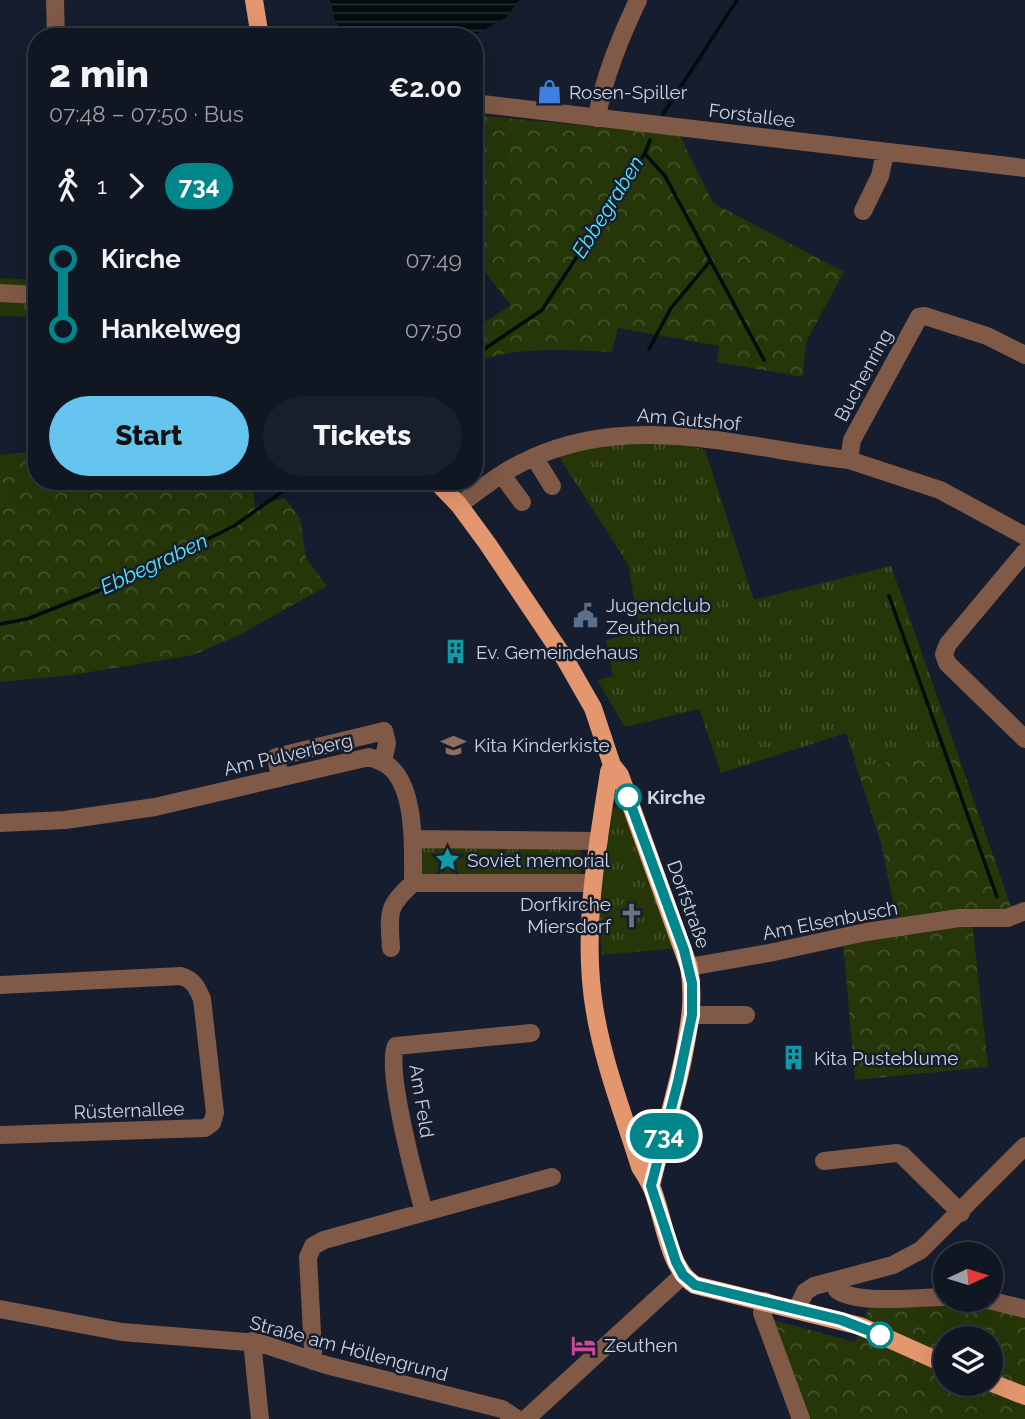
<!DOCTYPE html>
<html lang="en">
<head>
<meta charset="utf-8">
<style>
	:root { --surface:#101622; --page:#191f2a; --text:#f1f3f6; --muted:#9c9fa5; --line:#303540; --accent:#65c5ee }
	body { margin:0; font-family:Raleway,sans-serif; background:var(--page); color:var(--text); height:100vh; display:flex; flex-direction:column; font-size:26px; white-space:nowrap }
	* { box-sizing:border-box; margin:0 }
	p { font-size:23px; color:var(--muted) }
	.icon { flex:none; width:38px; height:38px; fill:none; stroke:currentColor; stroke-width:2; stroke-linecap:round; stroke-linejoin:round }
	.map { position:relative; flex:1; overflow:hidden }
	.side { position:absolute; left:28px; top:28px; width:455px; height:462px; display:flex; flex-direction:column; background:var(--surface); border-radius:28px; box-shadow:0 7px 28px #0002,0 0 0 2px var(--line) }
	.side>* { flex:none }
	.badge { padding:0 14px; border-radius:23px; font-size:24px; line-height:46px }
	.needle { width:46px; rotate:86deg }
	.controls { position:absolute; left:933px; top:1242px; display:grid; gap:14px }
	.controls a { display:grid; place-items:center; width:70px; height:70px; border-radius:50%; background:var(--surface); box-shadow:0 7px 28px #0002,0 0 0 2px var(--line); font-size:35px }
	.map>.badge { position:absolute; translate:-50% -50%; box-shadow:0 0 0 4px #fff }
	.legs { display:flex; align-items:center; gap:10px; height:77px; padding:0 21px; font-size:23px }
	.legs p { margin-inline-start:auto }
	.head { display:flex; align-items:center; justify-content:space-between; height:119px; padding:0 21px }
	h1 { font-size:38px; font-weight:800; line-height:52px }
	.button { display:flex; gap:14px; margin-top:auto; padding:14px 21px }
	.button a { flex:1; height:80px; border-radius:42px; background:var(--accent); color:#111; font-size:28px; font-weight:800; line-height:80px; text-align:center }
	.button a+a { background:var(--page); color:var(--text) }
	ul { padding:0 21px; list-style:none }
	li { display:flex; align-items:center; gap:24px; height:70px; font-size:26px }
	li i { display:grid; place-items:center; width:10px; height:100%; margin:0 9px; background:currentColor }
	li i::after { content:''; width:18px; height:18px; margin:-9px; border:5px solid; border-radius:50%; background:var(--surface) }
	li p { margin-inline-start:auto }
	li:first-child i { background:linear-gradient(#0000 50%,currentColor 0) }
	li:last-child i { background:linear-gradient(currentColor 50%,#0000 0) }
	.map>svg:first-child { display:block }
	.grass { fill:url(#grass-tufts) }
	.forest { fill:url(#forest-crowns); fill-rule:evenodd }
	.water { fill:url(#water-rules) }
	.lines { fill:none; stroke-linecap:round; stroke-linejoin:round }
	.stream { stroke:#000c0d; stroke-width:3.5 }
	.minor { stroke:#805a47; stroke-width:18 }
	.major { stroke:#e4966f; stroke-width:18 }
	.line-1-casing { stroke:#fff; stroke-width:16 }
	.line-1 { stroke:#00868b; stroke-width:10 }
	.stop-1-dot { fill:#fff; stroke:#00868b; stroke-width:3.5 }
	.labels { text-anchor:middle; stroke-width:5; stroke-linejoin:round; paint-order:stroke }
	.poi-label { font-size:19px; fill:#cdd3df; stroke:#151d2e; text-anchor:start }
	.street-label { font-size:19px; fill:#cdd3df; stroke:#151d2e }
	.stop-label { font-size:19px; font-weight:bold; fill:#cdd3df; stroke:#151d2e; text-anchor:start }
	.water-label { font-size:21px; font-style:italic; fill:#54ebf8; stroke:#151d2e }
</style>
</head>
<body>
<div class="map">
<svg width="1025" height="1419" viewBox="0 0 1025 1419">
	<defs>
		<pattern id="grass-tufts" width="24" height="20" patternUnits="userSpaceOnUse" patternTransform="scale(1.75)"><rect width="24" height="20" fill="#263609"/><path d="M3 7l-1-3M5 7V3M7 7l1-3M15 17l-1-3M17 17v-4M19 17l1-3" fill="none" stroke="#44522c"/></pattern>
		<pattern id="forest-crowns" width="20" height="18" patternUnits="userSpaceOnUse" patternTransform="scale(1.75)"><rect width="20" height="18" fill="#263609"/><path d="M2 6a3 3 0 1 1 6 0M12 15a3 3 0 1 1 6 0" fill="none" stroke="#44522c"/></pattern>
		<pattern id="water-rules" width="6" height="5" patternUnits="userSpaceOnUse" patternTransform="scale(1.75)"><rect width="6" height="5" fill="#000c0d"/><path d="M0 2.5h6" fill="none" stroke="#242e30"/></pattern>
	</defs>
	<rect width="100%" height="100%" fill="#151d2e"/>
	<path class="grass" d="M0,278L37,280V317L0,316Z
		M671,441L705,450L754,600L891,566L957,752C923,750 888,758 860,777L846,733L721,773L699,709L625,727L597,680L613,676L606,640L640,632L628,564L557,454L631,443Z
		M620,805L628,812L678,948L602,955L597,894L611,810Z
		M581,844V877L422,878L421,847Z"/>
	<path class="forest" d="M474,115L679,134L713,203L844,272L806,342L803,377L717,362L719,346L618,328L612,352C576,350 504,345 474,365V329L511,305L474,258Z
		M37,451V481H252L255,507L285,498L300,518L306,558L327,586L241,634L193,655L72,675L0,682V455Z
		M934,751L957,752L1011,907L972,921L988,1067L855,1080L843,941L899,931L881,843L860,777C883,761 906,753 934,751Z
		M871,1302L977,1304L1025,1315V1419H798L770,1319L855,1342ZM945,1339H990V1384H945Z"/>
	<path class="water" d="M330,0H519L507,17L471,37H347L335,21Z"/>
	<g class="lines">
		<path class="stream" d="M663,114L737,0
			M645,154L665,176L764,360
			M649,349L671,308L711,260
			M474,356L542,310L645,153L650,140
			M889,596L997,897
			M0,624L27,619L123,581L234,526L297,481"/>
		<path class="minor" d="M55,0L56,37
			M474,103L1025,168
			M597,118C602,82 622,33 638,0
			M863,211L880,176L885,153
			M0,293L37,295
			M1025,355L987,336L925,316L919,317L852,440L849,460L940,490L1025,536
			M534,457L552,486
			M502,475L522,502
			M459,505C481,489 504,470 530,459C633,411 742,448 849,460
			M1025,552L948,644L944,654L947,663L1025,739
			M280,778L276,757L384,731L387,743L383,762
			M0,823L65,820L155,807L369,757C378,760 387,763 393,770C416,795 413,851 413,883C386,907 389,913 391,948
			M413,839L599,841
			M413,883H593
			M689,967L769,953L866,932L959,918H1007L1025,911
			M0,985L181,976C194,980 197,988 202,999L215,1113L212,1123L205,1128L0,1135
			M692,1015H746
			M824,1161L897,1153L902,1155L961,1213
			M424,1212C416,1183 385,1069 396,1046L531,1033
			M834,1281L837,1290C857,1305 919,1297 945,1297
			M988,1300L1025,1309
			M765,1301L762,1313L801,1419
			M0,1309L122,1332L260,1343L326,1365L502,1409L517,1419
			M797,1309L805,1292L814,1286L893,1265L921,1250L1025,1146
			M252,1341L260,1419
			M312,1361L313,1352L308,1257L313,1246L324,1240L552,1177
			M526,1419L683,1275"/>
		<path class="major" d="M254,0L260,37
			M436,481L459,505L487,543L565,659L593,708L612,765L620,775L689,967C695,1000 689,1027 683,1059C674,1101 661,1143 651,1186
			M612,765L609,772C597,850 581,933 595,1012C604,1065 624,1116 640,1167C644,1173 648,1180 651,1186C664,1215 667,1268 695,1285L860,1326L945,1364
			M990,1382L1025,1396"/>
	</g>
	<g class="lines">
		<defs>
			<path id="line-1" d="M628,797L684,950L692,983V1015L678,1082L651,1186L676,1262L683,1275L695,1285L841,1320L880,1335"/>
		</defs>
		<use href="#line-1" class="line-1-casing"/>
		<use href="#line-1" class="line-1"/>
	</g>
	<defs>
		<symbol id="shop-bare" viewBox="-9 -9 18 18"><path d="M-5-2.5h2.3a2.7 3.5 0 0 1 5.4 0H5L5.5 6h-11ZM-1.5-2.5h3a1.5 2.3 0 0 0-3 0Z" fill="#3f7fe0" stroke="#151d2e" stroke-width="2.5" paint-order="stroke"/></symbol>
		<symbol id="civic-bare" viewBox="-9 -9 18 18"><path d="M-.6-6.5H3V-4.5H.6V-3L4-1V1h2V6H-6V1h2V-1L-.6-3ZM-1.2 2.5V6h2.4V2.5Z" fill="#5c6f8a" stroke="#151d2e" stroke-width="2.5" paint-order="stroke"/></symbol>
		<symbol id="building-bare" viewBox="-9 -9 18 18"><path d="M-4-6H4V6H1V3H-1V6H-4ZM-2.5-4.3h1.7v1.8h-1.7ZM.8-4.3h1.7v1.8H.8ZM-2.5-1h1.7V.8h-1.7ZM.8-1h1.7V.8H.8Z" fill="#0f9aa8" stroke="#151d2e" stroke-width="2.5" paint-order="stroke"/></symbol>
		<symbol id="school-bare" viewBox="-9 -9 18 18"><path d="M0-5L7-2L0 1L-7-2ZM-4 1L0 2.5L4 1V4Q0 6-4 4Z" fill="#8d6e63" stroke="#151d2e" stroke-width="2.5" paint-order="stroke"/></symbol>
		<symbol id="sight-bare" viewBox="-9 -9 18 18"><path d="M0-6L1.8-2.2L6-1.7L2.9 1.2L3.7 5.4L0 3.3L-3.7 5.4L-2.9 1.2L-6-1.7L-1.8-2.2Z" fill="#0f9aa8" stroke="#151d2e" stroke-width="2.5" paint-order="stroke"/></symbol>
		<symbol id="church-bare" viewBox="-9 -9 18 18"><path d="M-1.2-6h2.4v3.5h3.3v2.4h-3.3V6h-2.4V-.1h-3.3v-2.4h3.3Z" fill="#6b7280" stroke="#151d2e" stroke-width="2.5" paint-order="stroke"/></symbol>
		<symbol id="hotel-bare" viewBox="-9 -9 18 18"><path d="M-6-4.5h1.5V1H6V5H4.5V3h-9V5H-6ZM-4 0a1.8 1.8 0 1 1 3.6 0ZM.5 0V-2.5h3Q6-2.5 6 0Z" fill="#d1479c" stroke="#151d2e" stroke-width="2.5" paint-order="stroke"/></symbol>
	</defs>
	<g fill-rule="evenodd">
		<use href="#shop-bare" x="532" y="74" width="35" height="35"/>
		<use href="#civic-bare" x="568" y="598" width="35" height="35"/>
		<use href="#building-bare" x="438" y="634" width="35" height="35"/>
		<use href="#school-bare" x="436" y="728" width="35" height="35"/>
		<use href="#sight-bare" x="430" y="842" width="35" height="35"/>
		<use href="#church-bare" x="614" y="898" width="35" height="35"/>
		<use href="#building-bare" x="776" y="1040" width="35" height="35"/>
		<use href="#hotel-bare" x="566" y="1328" width="35" height="35"/>
	</g>
	<g class="stop-1-dot">
		<circle cx="628" cy="797" r="12"/>
		<circle cx="880" cy="1335" r="12"/>
	</g>
	<g class="labels">
		<g class="poi-label">
			<text x="569" y="99">Rosen-Spiller</text>
			<text x="606" y="612">Jugendclub<tspan x="606" dy="22">Zeuthen</tspan></text>
			<text x="476" y="659">Ev. Gemeindehaus</text>
			<text x="474" y="752">Kita Kinderkiste</text>
			<text x="467" y="867">Soviet memorial</text>
			<text x="611" y="911" text-anchor="end">Dorfkirche<tspan x="611" dy="22">Miersdorf</tspan></text>
			<text x="814" y="1065">Kita Pusteblume</text>
			<text x="604" y="1352">Zeuthen</text>
		</g>
		<g class="street-label">
			<text transform="translate(752 115) rotate(7)" y="7">Forstallee</text>
			<text transform="translate(863 375) rotate(-62)" y="7">Buchenring</text>
			<text transform="translate(689 419) rotate(5)" y="7">Am Gutshof</text>
			<text transform="translate(288 754) rotate(-13)" y="7">Am Pulverberg</text>
			<text transform="translate(689 904) rotate(70)" y="7">Dorfstraße</text>
			<text transform="translate(830 920) rotate(-11)" y="7">Am Elsenbusch</text>
			<text transform="translate(422 1101) rotate(81)" y="7">Am Feld</text>
			<text transform="translate(129 1110) rotate(-2)" y="7">Rüsternallee</text>
			<text transform="translate(349 1348) rotate(15)" y="7">Straße am Höllengrund</text>
		</g>
		<g class="stop-label">
			<text x="647" y="804">Kirche</text>
		</g>
		<g class="water-label">
			<text transform="translate(608 207) rotate(-58)" y="7">Ebbegraben</text>
			<text transform="translate(154 564) rotate(-25)" y="7">Ebbegraben</text>
		</g>
	</g>
</svg>
<div class="controls">
<a><svg class="needle" viewBox="-14 -14 28 28"><path d="M0-13l5 13h-10z" fill="#e53935"/><path d="M0 13l5-13h-10z" fill="#9c9fa5"/></svg></a>
<a><svg class="icon" aria-label="layers" viewBox="0 0 24 24"><path d="M12 4l9 5-9 5-9-5zM3 14l9 5 9-5"/></svg></a>
</div>
<b class="badge" style="left:664px;top:1136px;background:#00868b;color:#fff">734</b>
<section class="side">
<div class="head"><div><h1>2 min</h1><p>07:48 – 07:50 · Bus</p></div><b>€2.00</b></div>
<div class="legs"><svg class="icon" aria-label="walk" viewBox="0 0 24 24"><circle cx="13" cy="4" r="2"/><path d="M13 8l-2 6 4 7M11 14l-3 7M7 12l3-4h3l4 4"/></svg>1<svg class="icon" aria-label="forward" viewBox="0 0 24 24"><path d="M9 5l7 7-7 7"/></svg><b class="badge" style="background:#00868b;color:#fff">734</b></div>
<ul>
<li><i style="color:#00868b"></i><b>Kirche</b><p>07:49</p></li>
<li><i style="color:#00868b"></i><b>Hankelweg</b><p>07:50</p></li>
</ul>
<div class="button"><a>Start</a><a>Tickets</a></div>
</section>
</div>
</body>
</html>
